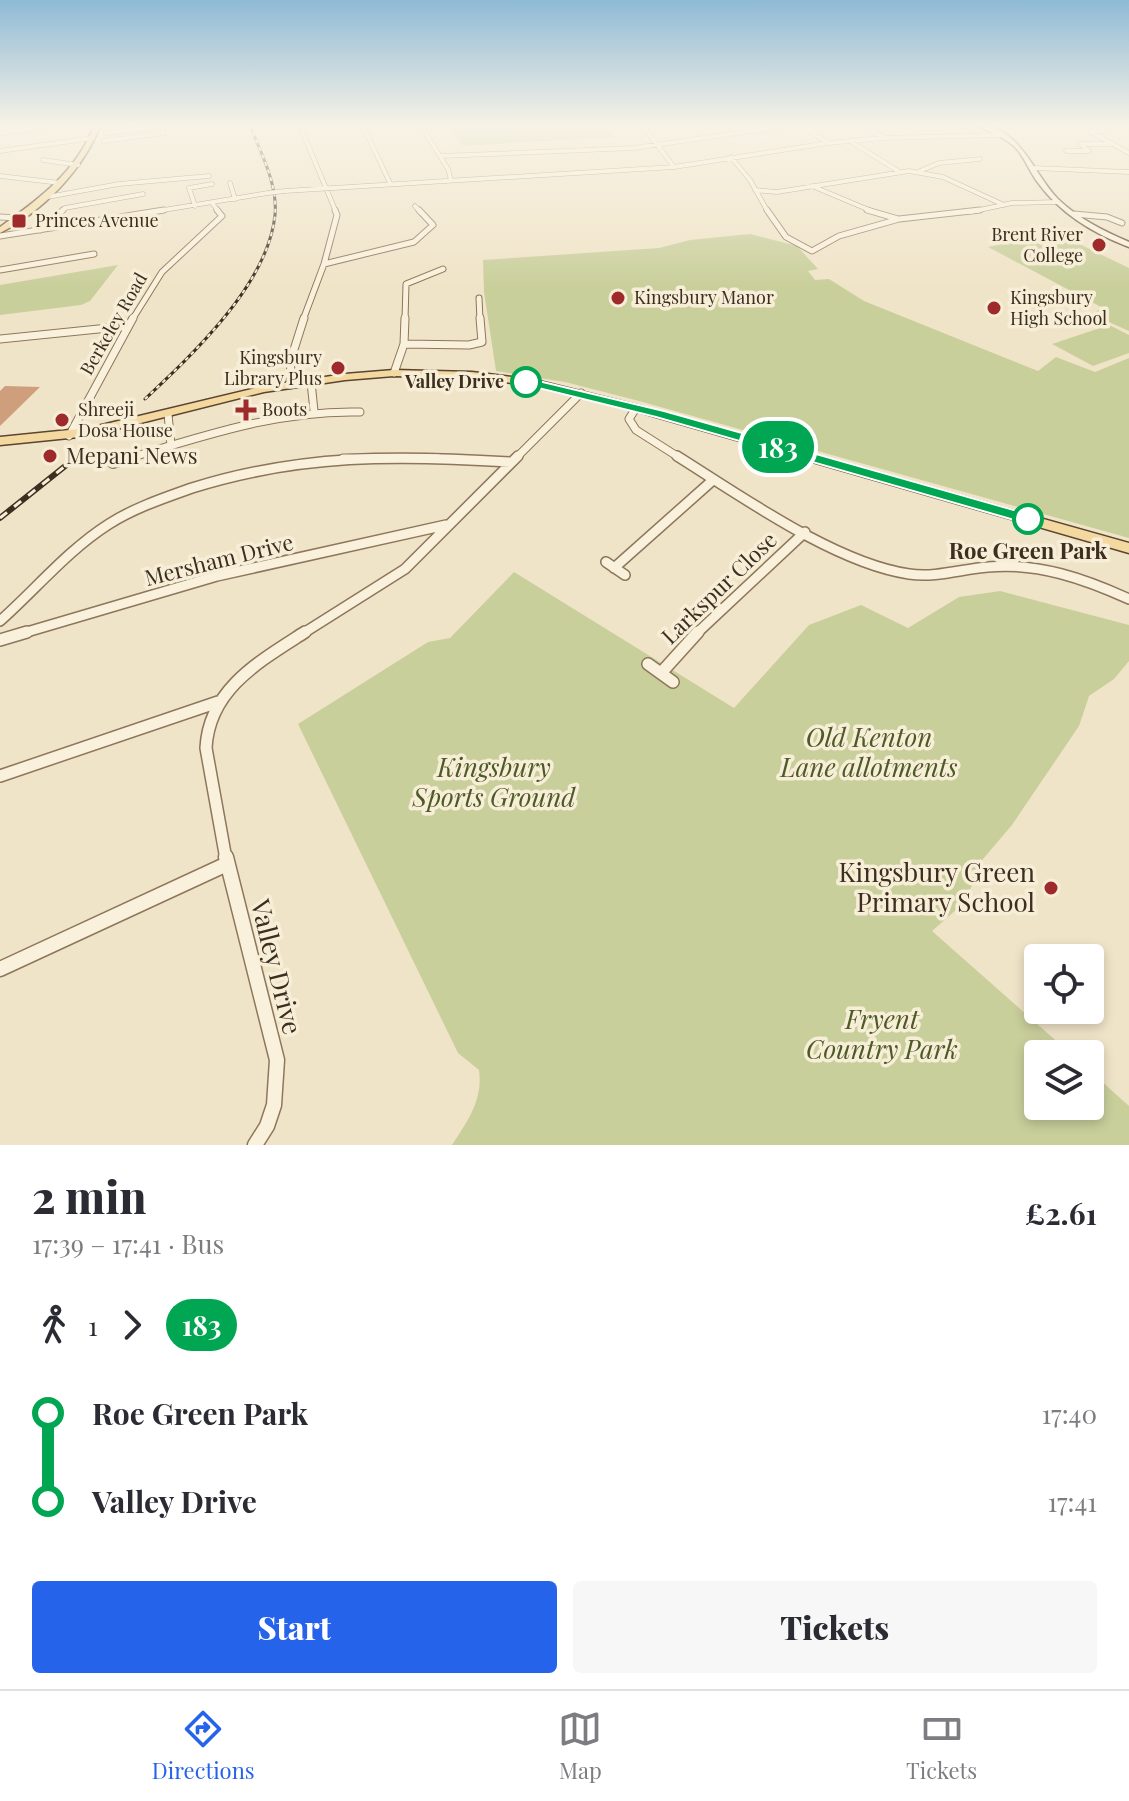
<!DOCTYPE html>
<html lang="en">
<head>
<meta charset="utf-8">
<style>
	:root { --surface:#fff; --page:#f7f7f7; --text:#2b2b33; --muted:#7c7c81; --line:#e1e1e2; --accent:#2563eb }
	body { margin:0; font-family:"Playfair Display",serif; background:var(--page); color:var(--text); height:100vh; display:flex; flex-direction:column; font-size:30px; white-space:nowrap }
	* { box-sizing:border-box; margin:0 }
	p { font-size:26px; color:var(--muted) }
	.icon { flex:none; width:44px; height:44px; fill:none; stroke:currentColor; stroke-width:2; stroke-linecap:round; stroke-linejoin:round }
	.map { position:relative; height:1145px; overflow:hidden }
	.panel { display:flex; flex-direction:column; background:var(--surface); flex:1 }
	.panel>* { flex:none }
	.badge { padding:0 16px; border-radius:26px; font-size:28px; line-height:52px }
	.buttons { position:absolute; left:1024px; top:944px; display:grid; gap:16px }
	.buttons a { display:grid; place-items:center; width:80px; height:80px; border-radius:8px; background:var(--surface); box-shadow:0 4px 12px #0003; font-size:40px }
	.map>.badge { position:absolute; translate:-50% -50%; box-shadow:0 0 0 4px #fff }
	.legs { display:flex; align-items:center; gap:12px; height:88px; padding:0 32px; font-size:26px }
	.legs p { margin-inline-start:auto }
	.headline { display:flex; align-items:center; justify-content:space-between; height:136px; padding:0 32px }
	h1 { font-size:44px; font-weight:800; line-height:60px }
	.action { display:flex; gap:16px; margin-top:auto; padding:16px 32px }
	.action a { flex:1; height:92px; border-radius:8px; background:var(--accent); color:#fff; font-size:32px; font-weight:800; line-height:92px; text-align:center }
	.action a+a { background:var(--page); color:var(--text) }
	ul { padding:0 32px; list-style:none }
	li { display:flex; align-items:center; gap:28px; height:88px; font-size:30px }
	li i { display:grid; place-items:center; width:12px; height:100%; margin:0 10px; background:currentColor }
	li i::after { content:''; width:20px; height:20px; margin:-10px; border:6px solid; border-radius:50%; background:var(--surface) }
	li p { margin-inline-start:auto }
	li:first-child i { background:linear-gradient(#0000 50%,currentColor 0) }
	li:last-child i { background:linear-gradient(currentColor 50%,#0000 0) }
	.dock { display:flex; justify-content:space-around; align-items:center; height:112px; border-top:2px solid var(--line); background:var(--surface); font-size:22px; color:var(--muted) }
	.dock a { display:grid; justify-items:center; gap:4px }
	.dock .current { color:var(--accent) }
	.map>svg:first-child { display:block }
	.green { fill:#c9cf9b }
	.building { fill:#cf9f7d }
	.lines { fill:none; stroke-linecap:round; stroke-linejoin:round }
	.street-far5-casing { stroke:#8d765c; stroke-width:5 }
	.street-far4-casing { stroke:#8d765c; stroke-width:7 }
	.street-far3-casing { stroke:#8d765c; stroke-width:9 }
	.street-far2-casing { stroke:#8d765c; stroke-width:12 }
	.street-far1-casing { stroke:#8d765c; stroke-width:14 }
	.street-casing { stroke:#8d765c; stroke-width:17 }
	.secondary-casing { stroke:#6f573f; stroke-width:3 }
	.primary-casing { stroke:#5b4430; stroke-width:3 }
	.street-far5 { stroke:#faf1dc; stroke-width:4 }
	.street-far4 { stroke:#faf1dc; stroke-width:5 }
	.street-far3 { stroke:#faf1dc; stroke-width:7 }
	.street-far2 { stroke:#faf1dc; stroke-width:9 }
	.street-far1 { stroke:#faf1dc; stroke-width:11 }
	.street { stroke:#faf1dc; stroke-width:14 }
	.secondary { fill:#faf1dc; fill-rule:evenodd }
	.primary { fill:#f3d9a0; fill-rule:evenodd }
	.rail-far1-casing { stroke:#3d2e20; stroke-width:3 }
	.rail-casing { stroke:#3d2e20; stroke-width:6 }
	.rail-far1 { stroke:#f7eed8; stroke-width:2; stroke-dasharray:4; stroke-linecap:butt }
	.rail { stroke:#f7eed8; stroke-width:3; stroke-dasharray:9; stroke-linecap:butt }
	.street-bridge-casing { stroke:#8d765c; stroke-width:5; stroke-linecap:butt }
	.street-bridge { stroke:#faf1dc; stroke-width:4 }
	.line-1 { fill:#00a651; stroke:#fff; stroke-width:2 }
	.poi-dot { fill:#9e2a2b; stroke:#f7eed8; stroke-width:3 }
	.stop-1-dot { fill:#fff; stroke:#00a651; stroke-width:4 }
	.labels { text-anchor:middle; stroke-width:7; stroke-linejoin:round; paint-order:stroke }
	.far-poi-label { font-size:18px; fill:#3d2e20; stroke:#f7eed8; text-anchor:start }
	.far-street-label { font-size:18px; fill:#3d2e20; stroke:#f7eed8 }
	.far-stop-label { font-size:18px; font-weight:bold; fill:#3d2e20; stroke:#f7eed8; text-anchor:end }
	.poi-label { font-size:22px; fill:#3d2e20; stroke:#f7eed8; text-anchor:start }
	.stop-label { font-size:22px; font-weight:bold; fill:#3d2e20; stroke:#f7eed8 }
	.street-label { font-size:22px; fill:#3d2e20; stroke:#f7eed8 }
	.near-park-label { font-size:26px; font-style:italic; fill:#4d5a26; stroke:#f7eed8 }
	.near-poi-label { font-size:26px; fill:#3d2e20; stroke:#f7eed8; text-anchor:end }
	.near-street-label { font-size:26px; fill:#3d2e20; stroke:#f7eed8 }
</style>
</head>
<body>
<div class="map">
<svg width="1129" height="1145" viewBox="0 0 1129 1145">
	<rect width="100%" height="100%" fill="#f0e4c8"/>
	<path class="green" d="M450,126H607L614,137L463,146Z
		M1079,229L1087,231L1069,239L1129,268V331L1091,314L1103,308L988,247Z
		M750,234L797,246L818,269L808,271L815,280L829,279L864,301L1038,371L1056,357L1095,372L1129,358V538L639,401L565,382L496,371L484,292L483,260L659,248L690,240Z
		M118,265L90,301L81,305L0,315V285Z
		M1109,325L1129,335V353L1093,366L1052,344Z
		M514,572L734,708L809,625L861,605L908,628L959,597L1000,591L1129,625V661L1114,679L1089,696L1079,726L1012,825L983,859L965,902L932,931L1071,1054H1038V1106H1090V1071L1129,1106V1145H452C468,1120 483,1100 479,1070L458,1053L298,724L428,642L450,638Z"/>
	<path class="building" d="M5,386L40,387L0,426V391Z"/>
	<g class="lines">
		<defs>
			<path id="street-far5" d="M300,126L336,212
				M363,126L390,183
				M421,126L448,169L451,180
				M643,126L674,167
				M802,126L828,143
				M864,126L884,138
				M1098,126L1105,131L1091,132L1129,153
				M0,133L52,126
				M104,141L164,133L162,126L106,133
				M850,141L898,171
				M0,151L93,138
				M1066,151H1089L1080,144H1112
				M441,156L634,148L787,126
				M731,157L750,180L768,212
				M43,160L78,165
				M1034,168L1129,172
				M920,171L939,163L980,159
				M0,176L60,183
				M230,183L235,199
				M812,186L874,212
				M755,190L777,192L909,171L943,177L1004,205
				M285,191L674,167L828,143L884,138L1003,135
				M42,198L119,184L209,176
				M212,203L219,212
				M195,206L189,188L212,184
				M415,206L420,212
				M61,212L65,208L143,194
				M151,212L268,193
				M970,212L1012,203L1058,202"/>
			<path id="street-far4" d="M767,210L786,237L812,251L839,236L899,219L980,210
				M867,210L898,219
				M1074,214L1107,217L1122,223
				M0,217L17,218
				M40,230L63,210
				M0,236L164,210
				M324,264L414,242L433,225L419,210
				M0,270L94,254
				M479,298L480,320
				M132,320L162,272L222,216L217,210
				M303,320L324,264L337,215L335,210
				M405,320L406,284L443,269"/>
			<path id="street-far3" d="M0,339L128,326
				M404,344L469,345L482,342L480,318
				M394,373L404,344L405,318
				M311,382L314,411
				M290,385L291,359L304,318
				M636,408L629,419L636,430L680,458
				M168,414L171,446
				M69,436L133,318
				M130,458C206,435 280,410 360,412
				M343,458H438
				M516,458L581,393"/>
			<path id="street-far2" d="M677,456C741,496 835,563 909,574C936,578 962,569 988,567C1037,562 1085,579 1129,599
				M113,463L136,456
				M606,562L625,575
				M614,568L713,480
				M0,621C36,589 68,550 109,524C134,508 164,498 192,488C300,454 398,455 510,462
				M20,634L217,576L446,525
				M302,634L405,569L518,456
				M696,634L805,532"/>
			<path id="street-far1" d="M0,640L27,632
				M648,664L673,682
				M661,673L698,632
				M0,776L218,702
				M226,859L206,748C209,689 260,661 305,632"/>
			<path id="street" d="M226,857L277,1060L274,1105L267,1126L255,1145
				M0,969L227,864"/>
			<path id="secondary" d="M979,126C1021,126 1034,176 1059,200C1079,219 1104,231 1129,242V247C1095,234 1061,214 1039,184C1030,173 1025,158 1016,148C1005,137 991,133 979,126Z"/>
			<path id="primary" d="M94,126H100C83,170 42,212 0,233V227C39,199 76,172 94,126Z
				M394,370L472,372L535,380L640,406L1129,543V553L632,410L535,386L472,378L394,376L345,380L264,392L89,436L0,445V437L89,428L264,386L345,374Z"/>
		</defs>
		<use href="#street-far5" class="street-far5-casing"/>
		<use href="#street-far4" class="street-far4-casing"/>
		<use href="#street-far3" class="street-far3-casing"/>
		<use href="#street-far2" class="street-far2-casing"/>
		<use href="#street-far1" class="street-far1-casing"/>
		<use href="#street" class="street-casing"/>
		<use href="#secondary" class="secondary-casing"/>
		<use href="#primary" class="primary-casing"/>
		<use href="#street-far5" class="street-far5"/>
		<use href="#street-far4" class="street-far4"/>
		<use href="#street-far3" class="street-far3"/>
		<use href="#street-far2" class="street-far2"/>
		<use href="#street-far1" class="street-far1"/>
		<use href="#street" class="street"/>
		<use href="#secondary" class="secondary"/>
		<use href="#primary" class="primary"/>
		<defs>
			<path id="rail-far1" d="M145,399C193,354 268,284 275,215C278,185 261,153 250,126"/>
			<path id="rail" d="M0,518L69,463"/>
		</defs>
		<use href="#rail-far1" class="rail-far1-casing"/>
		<use href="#rail" class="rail-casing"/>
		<use href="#rail-far1" class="rail-far1"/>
		<use href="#rail" class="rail"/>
		<defs>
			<path id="street-bridge" d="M268,193L285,191"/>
		</defs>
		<use href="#street-bridge" class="street-bridge-casing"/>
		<use href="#street-bridge" class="street-bridge"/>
	</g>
	<linearGradient id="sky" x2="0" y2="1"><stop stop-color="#8fbad6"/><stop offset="0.44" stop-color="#f8f3e6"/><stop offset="1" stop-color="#f8f3e6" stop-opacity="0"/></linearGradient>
	<rect width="1129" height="286" fill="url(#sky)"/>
	<path class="line-1" d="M526,378L664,411L1028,514L1035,519L1028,524L656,417L522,384L521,382Z"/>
	<g class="poi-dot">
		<rect x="11" y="213" width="16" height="16" rx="4"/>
		<circle cx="1099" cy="245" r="8"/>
		<circle cx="618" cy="298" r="8"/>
		<circle cx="994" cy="308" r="8"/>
		<circle cx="338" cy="368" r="8"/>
		<path d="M242 398h8v8h8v8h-8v8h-8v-8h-8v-8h8z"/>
		<circle cx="62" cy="420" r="8"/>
		<circle cx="50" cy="456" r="8"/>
		<circle cx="1051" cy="888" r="8"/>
	</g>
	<g class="stop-1-dot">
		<circle cx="526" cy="382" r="14"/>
		<circle cx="1028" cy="519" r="14"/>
	</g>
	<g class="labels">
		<g class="far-poi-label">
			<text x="35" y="227">Princes Avenue</text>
			<text x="1083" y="241" text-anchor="end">Brent River<tspan x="1083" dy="21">College</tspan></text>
			<text x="634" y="304">Kingsbury Manor</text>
			<text x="1010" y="304">Kingsbury<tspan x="1010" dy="21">High School</tspan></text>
			<text x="322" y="364" text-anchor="end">Kingsbury<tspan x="322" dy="21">Library Plus</tspan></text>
			<text x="78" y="416">Shreeji<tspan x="78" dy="21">Dosa House</tspan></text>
			<text x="262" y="416">Boots</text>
		</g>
		<g class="far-street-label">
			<text transform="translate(114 324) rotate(-60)" y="6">Berkeley Road</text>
		</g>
		<g class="far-stop-label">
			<text x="504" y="388">Valley Drive</text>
		</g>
		<g class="poi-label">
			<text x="66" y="464">Mepani News</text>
		</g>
		<g class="stop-label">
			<text x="1028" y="559">Roe Green Park</text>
		</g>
		<g class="street-label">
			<text transform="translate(219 560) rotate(-14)" y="8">Mersham Drive</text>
			<text transform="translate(719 588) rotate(-44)" y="8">Larkspur Close</text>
		</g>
		<g class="near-park-label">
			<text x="869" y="747">Old Kenton<tspan x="869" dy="30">Lane allotments</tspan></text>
			<text x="494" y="777">Kingsbury<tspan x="494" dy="30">Sports Ground</tspan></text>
			<text x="882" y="1029">Fryent<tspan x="882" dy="30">Country Park</tspan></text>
		</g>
		<g class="near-poi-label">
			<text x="1035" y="882">Kingsbury Green<tspan x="1035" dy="30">Primary School</tspan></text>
		</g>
		<g class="near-street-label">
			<text transform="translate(276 967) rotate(76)" y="9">Valley Drive</text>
		</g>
	</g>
</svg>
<div class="buttons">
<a><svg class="icon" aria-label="locate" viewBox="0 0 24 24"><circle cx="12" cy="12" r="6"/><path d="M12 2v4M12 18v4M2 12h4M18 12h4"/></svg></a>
<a><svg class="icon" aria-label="layers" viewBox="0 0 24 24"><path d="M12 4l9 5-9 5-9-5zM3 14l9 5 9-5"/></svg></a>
</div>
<b class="badge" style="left:778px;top:447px;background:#00a651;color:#fff">183</b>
</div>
<section class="panel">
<div class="headline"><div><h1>2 min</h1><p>17:39 – 17:41 · Bus</p></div><b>£2.61</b></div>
<div class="legs"><svg class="icon" aria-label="walk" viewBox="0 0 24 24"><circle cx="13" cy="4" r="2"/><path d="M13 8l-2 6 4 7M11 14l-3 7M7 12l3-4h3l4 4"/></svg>1<svg class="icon" aria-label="forward" viewBox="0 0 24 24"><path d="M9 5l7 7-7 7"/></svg><b class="badge" style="background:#00a651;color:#fff">183</b></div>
<ul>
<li><i style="color:#00a651"></i><b>Roe Green Park</b><p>17:40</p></li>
<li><i style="color:#00a651"></i><b>Valley Drive</b><p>17:41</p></li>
</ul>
<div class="action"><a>Start</a><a>Tickets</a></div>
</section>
<nav class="dock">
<a class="current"><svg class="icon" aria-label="directions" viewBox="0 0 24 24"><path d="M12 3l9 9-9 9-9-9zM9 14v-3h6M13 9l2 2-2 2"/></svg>Directions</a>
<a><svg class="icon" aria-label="map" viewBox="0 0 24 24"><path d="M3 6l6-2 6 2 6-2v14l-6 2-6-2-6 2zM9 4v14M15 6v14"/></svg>Map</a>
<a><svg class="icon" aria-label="tickets" viewBox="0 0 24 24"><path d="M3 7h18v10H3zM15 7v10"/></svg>Tickets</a>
</nav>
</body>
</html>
